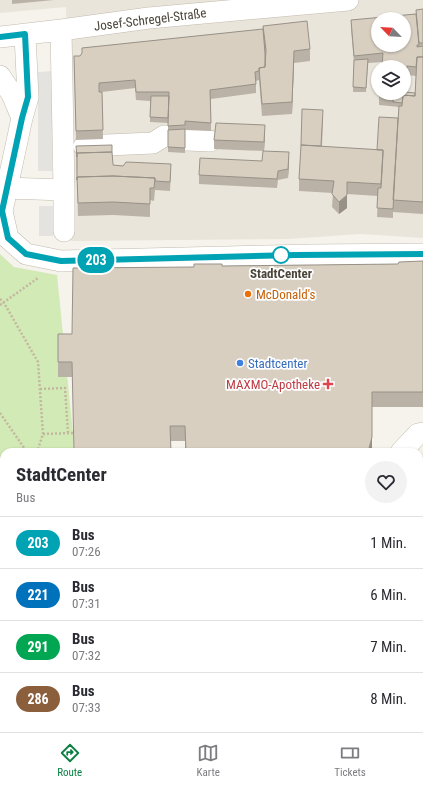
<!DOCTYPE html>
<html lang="de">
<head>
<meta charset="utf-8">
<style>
	:root { --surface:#fff; --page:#f2f2f3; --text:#2b2b33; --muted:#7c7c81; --line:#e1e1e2; --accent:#0b8043 }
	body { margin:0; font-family:"Roboto Condensed",sans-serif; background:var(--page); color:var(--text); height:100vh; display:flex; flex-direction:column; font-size:15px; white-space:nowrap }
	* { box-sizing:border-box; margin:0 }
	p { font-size:13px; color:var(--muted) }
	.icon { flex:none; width:22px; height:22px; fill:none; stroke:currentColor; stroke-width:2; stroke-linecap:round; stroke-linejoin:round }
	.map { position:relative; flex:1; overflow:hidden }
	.sheet { position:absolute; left:0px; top:448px; width:423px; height:284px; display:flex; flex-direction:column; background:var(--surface); border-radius:12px 12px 0 0; box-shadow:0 1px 3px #0004 }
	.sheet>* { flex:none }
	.badge { padding:0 8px; border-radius:13px; font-size:14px; line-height:26px }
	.needle { width:26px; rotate:295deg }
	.buttons { position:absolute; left:371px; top:12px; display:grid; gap:8px }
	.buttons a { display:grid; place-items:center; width:40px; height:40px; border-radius:50%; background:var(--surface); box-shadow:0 1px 3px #0004; font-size:20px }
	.map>.badge { position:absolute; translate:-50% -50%; box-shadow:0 0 0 2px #fff }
	.round { display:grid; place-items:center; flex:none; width:42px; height:42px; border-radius:21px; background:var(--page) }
	.summary { display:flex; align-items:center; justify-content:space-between; height:68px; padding:0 16px }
	h1 { font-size:19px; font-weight:700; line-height:30px }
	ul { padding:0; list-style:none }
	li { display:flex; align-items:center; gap:12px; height:52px; padding:0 16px; border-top:1px solid var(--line) }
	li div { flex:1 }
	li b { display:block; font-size:15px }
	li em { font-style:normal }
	li .badge { min-width:44px; font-weight:700; text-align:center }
	.tabs { display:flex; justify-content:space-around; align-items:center; height:56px; border-top:1px solid var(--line); background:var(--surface); font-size:11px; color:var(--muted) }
	.tabs a { display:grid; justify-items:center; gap:2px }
	.tabs .on { color:var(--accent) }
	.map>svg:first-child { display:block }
	.residential { fill:#eae5da; fill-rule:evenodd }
	.green { fill:#d2eab5 }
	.parking { fill:#e5e3e0 }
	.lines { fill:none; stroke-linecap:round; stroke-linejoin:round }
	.minor-casing { stroke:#c2bbae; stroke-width:22 }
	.path { stroke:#c4b79f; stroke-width:2.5; stroke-dasharray:2 2; stroke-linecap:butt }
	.minor { stroke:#fff; stroke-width:21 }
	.rail { stroke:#9a9a9a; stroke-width:3; stroke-dasharray:5 5; stroke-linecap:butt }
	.wall { fill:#bab2a6; fill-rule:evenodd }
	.shaded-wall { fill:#979187 }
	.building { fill:#d8cfc1; stroke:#979187; fill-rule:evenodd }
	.line-casing { stroke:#fff; stroke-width:9 }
	.line { stroke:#00a3b4; stroke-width:6 }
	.stop-dot { fill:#fff; stroke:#00a3b4; stroke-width:2 }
	.food-dot { fill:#e8710a; stroke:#fff; stroke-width:1.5 }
	.shop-dot { fill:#3f7fe0; stroke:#fff; stroke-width:1.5 }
	.health-dot { fill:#e0444e; stroke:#fff; stroke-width:1.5 }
	.labels { text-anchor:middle; stroke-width:3.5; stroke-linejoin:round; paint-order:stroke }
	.street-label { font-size:13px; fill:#4b4439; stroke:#fff }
	.stop-label { font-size:13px; font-weight:bold; fill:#4b4439; stroke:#fff }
	.food-label { font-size:13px; fill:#c56008; stroke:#fff; text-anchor:start }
	.shop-label { font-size:13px; fill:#366cbe; stroke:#fff; text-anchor:start }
	.health-label { font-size:13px; fill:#be3a42; stroke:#fff; text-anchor:end }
</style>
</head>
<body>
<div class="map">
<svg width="423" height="732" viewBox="0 0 423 732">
	<rect width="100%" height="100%" fill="#f6f3ec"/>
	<path class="residential" d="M0,0H423V238L361,234L288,239L71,241L66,7L0,13ZM378,19H404V45H378ZM378,67H404V93H378Z
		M419,693L423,694V732H93L92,728H419Z"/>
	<path class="green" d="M0,254L14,267L57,275L73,433V452H4V574L0,566Z
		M4,702V728H19L21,732H0V704Z"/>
	<path class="parking" d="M52,71V171H38V72Z
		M39,206H53V236H39Z
		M340,728H406V732H340Z"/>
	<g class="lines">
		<defs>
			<path id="minor" d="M25,35L28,97L22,118L2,211L8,238L26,254L61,261L311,255L423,254
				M0,37L61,30L149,18L348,0
				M0,76L12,94L22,118
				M84,146L153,143L164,136L185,137H187V140L210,141
				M6,188L64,190L61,30
				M64,190V231
				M401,452L418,434L423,433
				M419,646L423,651
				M0,650L4,649
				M0,680L4,679
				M419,683L423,684
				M155,728L156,732
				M313,728V732
				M366,732V728"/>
		</defs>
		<use href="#minor" class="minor-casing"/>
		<path class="path" d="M0,299L4,303L38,362L43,434L37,452
			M0,305L38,278
			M40,389L65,388L68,433
			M0,413L27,452
			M43,434L73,433"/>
		<use href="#minor" class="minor"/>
		<path class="rail" d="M0,588L4,596
			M0,635L4,643
			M0,662L4,670
			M34,728L36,732
			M48,728L50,732
			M69,728L71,732"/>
	</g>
	<path class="wall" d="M12,0H54L12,4Z
		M423,9V214L393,212V218L377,217L378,196L347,194V208L339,214L332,207L333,193L299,191V179L323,118L322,147L377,150L398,118L399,107L379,105V96L404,93V67L383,62L368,63L366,92H353L354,63L351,29V20L416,14V10ZM407,75L416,76L415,93L405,92Z
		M263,26L310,49V61L294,63L292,114L262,116L259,80L256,81V93L211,99V131L185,130V153L168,152V123L150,122V101L136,100L135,88L102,92L103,139L76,140L74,56H80L82,54V48L263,29Z
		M265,133L264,151L214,149V140Z
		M76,146L113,165L171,173L170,191L155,190L154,201L150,200V217L113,215L78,216Z
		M262,161H289L288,178L278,180L277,188L199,184V175Z
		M423,261V407H372V452H185V441H171L72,377H58V334H72L222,266L398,264Z
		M172,728H271V732H172Z"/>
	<path class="shaded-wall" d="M294,51V63L292,114V102Z
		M407,66V75L405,97V81Z
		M265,125V133L264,151V142Z
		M289,152V161L288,178V169Z
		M347,182V208L339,214V202Z
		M372,437V452H368Z"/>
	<path class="building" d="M423,9V43H419L416,10Z
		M416,14L419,45H417V47L423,46V57H417L416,67L407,66L405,81H404V67H382L383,53L354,56L351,20ZM378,19H404V45H378Z
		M307,21L310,49L294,51L292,102L262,104L259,68L265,67L266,50L263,26Z
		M263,29L265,53V67L259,68V71L255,72L256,84L210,90L211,123L185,121V125L168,126L169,92H136L135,80L99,83V92H102L103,130L76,131L74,56H80L82,53V48Z
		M417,57H423V202L393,200L399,106H402L403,95L415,96Z
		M368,59L366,88L353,87L354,60Z
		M404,85H405V92L415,93V96L403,95L402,103L393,102L394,93H404Z
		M380,93H393V98L379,96Z
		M151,96H169L168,118L150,117Z
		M302,109L323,110L321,146L301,145Z
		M379,117L398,118L393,209L377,208L378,188H381L383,154V150H377Z
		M216,123L265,125L264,142L214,140Z
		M185,129V148L168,147V130Z
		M112,145V152L77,153V157L76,146Z
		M301,145L383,150L381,184L347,182V195L339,202L332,194L334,181L299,179Z
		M263,151L289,152L288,169L278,171L277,179L199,175L200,158L262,161Z
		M112,152L113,165L123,166L126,162L171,164L170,182L155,181V178L113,176L77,177V180V153Z
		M113,176L155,178L154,188H150V204L113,202L78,203L77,177Z
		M423,261V392H372V437L368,452H186L185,426H170L171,452H74L72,362H58V334H72L73,268L194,267V264H222V266L398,264L399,262Z"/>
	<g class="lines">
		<defs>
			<path id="line" d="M0,37L25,34L28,97L22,118L2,211L8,238L26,254L61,261L296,255L423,254"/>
		</defs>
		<use href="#line" class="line-casing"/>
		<use href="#line" class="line"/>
	</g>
	<circle class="stop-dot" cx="281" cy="255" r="8"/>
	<circle class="food-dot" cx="248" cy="294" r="4"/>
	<circle class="shop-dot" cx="240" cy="363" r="4"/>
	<path class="health-dot" d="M326 378h4v4h4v4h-4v4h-4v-4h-4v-4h4z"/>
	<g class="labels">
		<g class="street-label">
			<text transform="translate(150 19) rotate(-7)" y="5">Josef-Schregel-Straße</text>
		</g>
		<g class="stop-label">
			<text x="281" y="278">StadtCenter</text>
		</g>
		<g class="food-label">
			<text x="256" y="299">McDonald's</text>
		</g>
		<g class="shop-label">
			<text x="248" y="368">Stadtcenter</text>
		</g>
		<g class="health-label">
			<text x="320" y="389">MAXMO-Apotheke</text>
		</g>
	</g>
</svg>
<div class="buttons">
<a><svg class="needle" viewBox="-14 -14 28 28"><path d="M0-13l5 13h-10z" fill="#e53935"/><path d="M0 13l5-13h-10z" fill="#7c7c81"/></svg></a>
<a><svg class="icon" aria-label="layers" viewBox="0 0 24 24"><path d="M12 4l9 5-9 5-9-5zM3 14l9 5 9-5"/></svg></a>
</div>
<b class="badge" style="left:96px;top:260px;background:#00a3b4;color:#fff">203</b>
<section class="sheet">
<div class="summary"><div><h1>StadtCenter</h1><p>Bus</p></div><a class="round"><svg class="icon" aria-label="heart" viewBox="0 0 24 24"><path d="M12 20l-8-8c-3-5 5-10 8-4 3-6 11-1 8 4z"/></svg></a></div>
<ul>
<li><span class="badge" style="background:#00a3b4;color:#fff">203</span><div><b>Bus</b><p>07:26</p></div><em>1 Min.</em></li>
<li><span class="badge" style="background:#0072bc;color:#fff">221</span><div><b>Bus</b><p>07:31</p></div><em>6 Min.</em></li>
<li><span class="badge" style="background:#00a651;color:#fff">291</span><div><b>Bus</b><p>07:32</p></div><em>7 Min.</em></li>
<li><span class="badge" style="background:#8b5e3c;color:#fff">286</span><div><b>Bus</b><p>07:33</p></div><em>8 Min.</em></li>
</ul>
</section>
</div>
<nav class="tabs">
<a class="on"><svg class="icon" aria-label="directions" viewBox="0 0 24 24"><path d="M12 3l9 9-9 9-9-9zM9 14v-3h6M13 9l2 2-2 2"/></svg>Route</a>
<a><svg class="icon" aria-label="map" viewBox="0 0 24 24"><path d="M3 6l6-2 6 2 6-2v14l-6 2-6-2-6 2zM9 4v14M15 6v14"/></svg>Karte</a>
<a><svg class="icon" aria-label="tickets" viewBox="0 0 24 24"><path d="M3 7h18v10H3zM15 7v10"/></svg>Tickets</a>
</nav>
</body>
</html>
